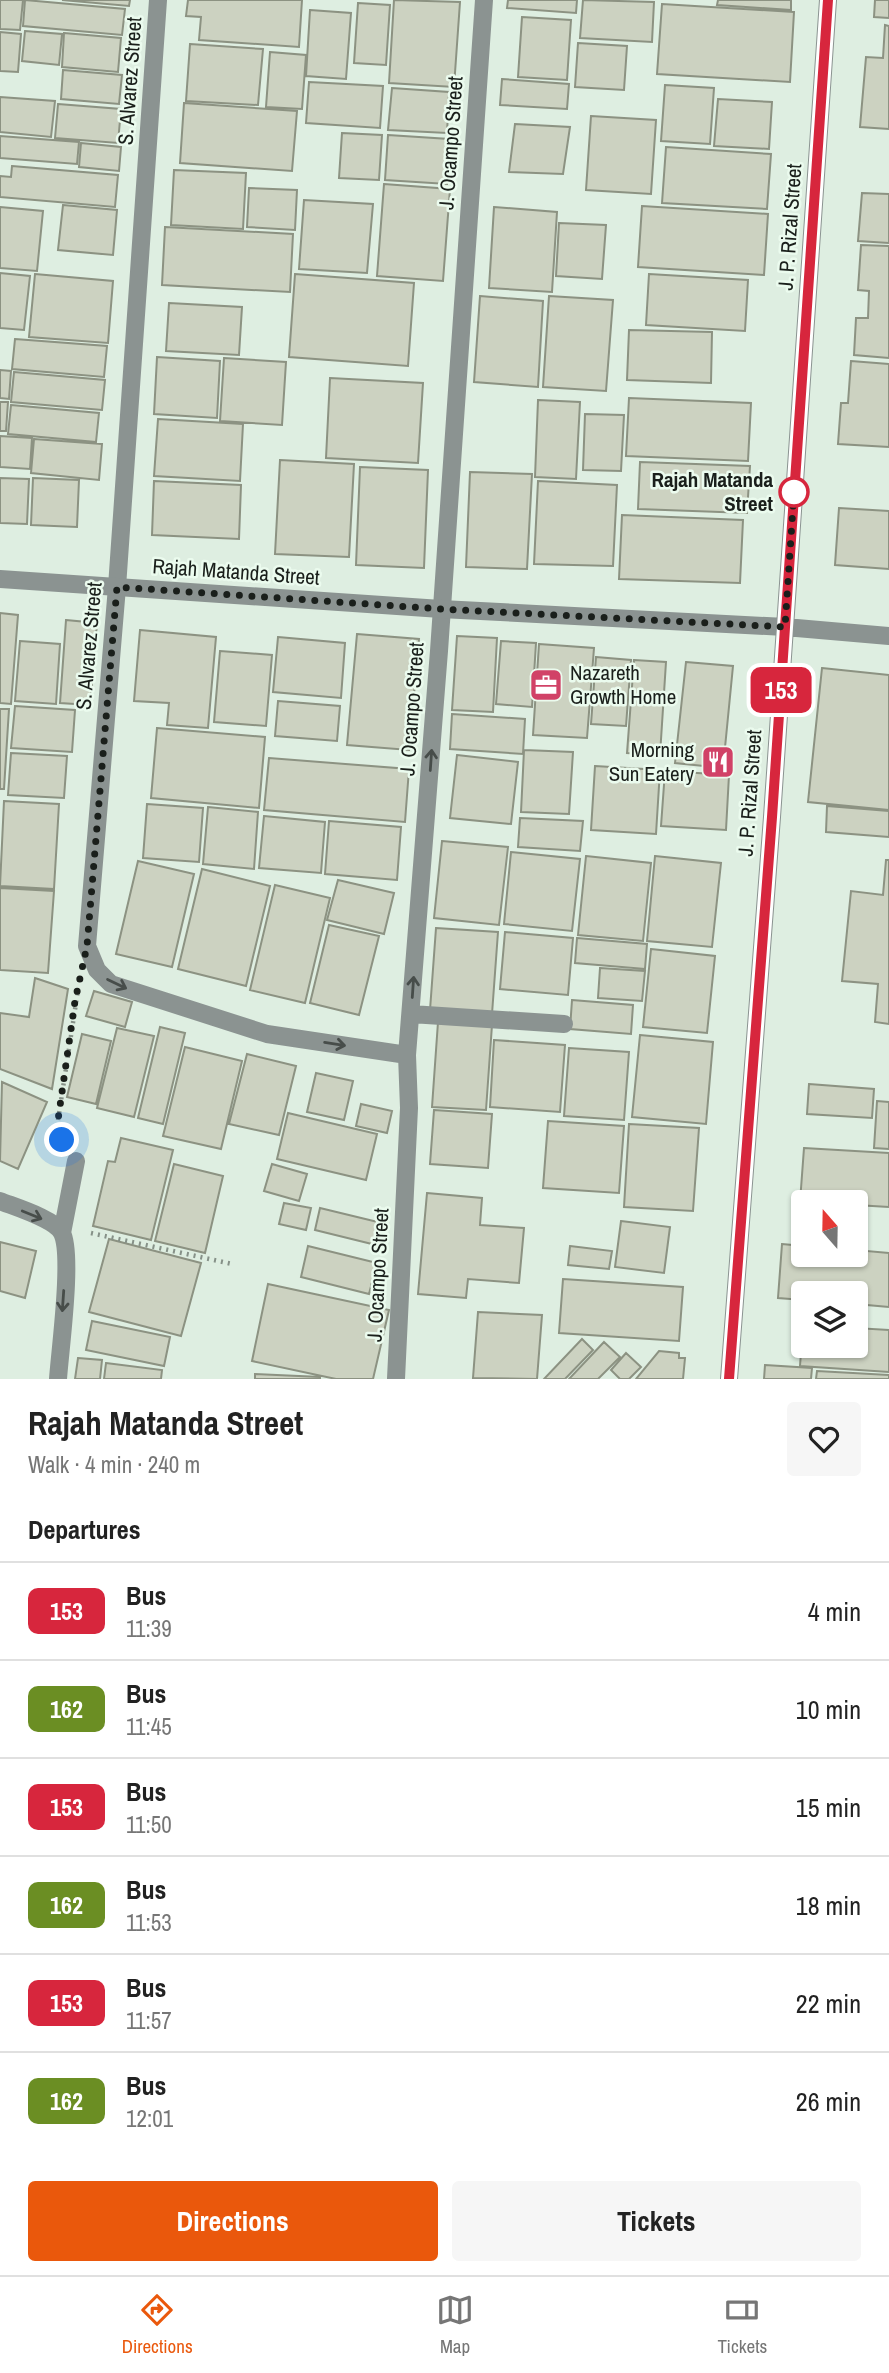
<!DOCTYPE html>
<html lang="en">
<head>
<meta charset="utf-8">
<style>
	:root { --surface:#fff; --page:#f6f6f6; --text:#222; --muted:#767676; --line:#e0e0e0; --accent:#ea580c }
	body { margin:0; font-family:"Archivo Narrow",sans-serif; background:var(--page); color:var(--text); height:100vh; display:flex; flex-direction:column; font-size:26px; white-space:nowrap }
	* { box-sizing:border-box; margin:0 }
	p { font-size:23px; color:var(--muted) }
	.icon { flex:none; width:38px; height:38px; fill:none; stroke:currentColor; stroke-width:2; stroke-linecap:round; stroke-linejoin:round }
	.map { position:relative; height:1379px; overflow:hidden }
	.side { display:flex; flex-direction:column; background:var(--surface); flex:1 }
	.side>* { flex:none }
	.badge { padding:0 14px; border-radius:10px; font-size:24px; line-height:46px }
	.needle { width:46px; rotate:340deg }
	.controls { position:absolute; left:791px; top:1190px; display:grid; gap:14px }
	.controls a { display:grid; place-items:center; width:77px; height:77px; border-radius:7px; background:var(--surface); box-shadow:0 2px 5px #0004; font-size:35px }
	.you { position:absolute; width:35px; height:35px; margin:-18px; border:5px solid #fff; border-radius:50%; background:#1a73e8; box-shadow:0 0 0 10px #1a73e833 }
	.map>.badge { position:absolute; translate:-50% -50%; box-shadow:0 0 0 4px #fff }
	h2 { padding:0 28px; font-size:26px; line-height:63px }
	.round { display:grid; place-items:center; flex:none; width:74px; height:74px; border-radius:7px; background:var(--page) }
	.headline { display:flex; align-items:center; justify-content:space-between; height:119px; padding:0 28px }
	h1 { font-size:33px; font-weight:700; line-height:52px }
	.action { display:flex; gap:14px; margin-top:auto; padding:14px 28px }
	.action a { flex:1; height:80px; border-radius:7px; background:var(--accent); color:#fff; font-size:28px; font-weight:700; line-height:80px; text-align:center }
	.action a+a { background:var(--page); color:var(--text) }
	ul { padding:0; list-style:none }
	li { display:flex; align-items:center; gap:21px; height:98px; padding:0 28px; border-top:2px solid var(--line) }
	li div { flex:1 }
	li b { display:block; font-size:26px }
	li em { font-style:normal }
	li .badge { min-width:77px; font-weight:700; text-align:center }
	.tab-bar { display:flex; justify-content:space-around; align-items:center; height:98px; border-top:2px solid var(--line); background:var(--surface); font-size:19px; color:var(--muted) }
	.tab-bar a { display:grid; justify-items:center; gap:4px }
	.tab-bar .active { color:var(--accent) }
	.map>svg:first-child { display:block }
	.building { fill:#ccd2c1; stroke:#8c9282; stroke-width:2 }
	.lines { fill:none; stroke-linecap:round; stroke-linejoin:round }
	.path { stroke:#869188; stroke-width:4.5; stroke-dasharray:2 5; stroke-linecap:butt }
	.minor { stroke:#8b9391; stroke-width:18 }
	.tertiary { stroke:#8b9391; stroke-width:18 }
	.oneway { stroke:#474d4a }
	.line-casing { stroke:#fff; stroke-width:16 }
	.line { stroke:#d7263d; stroke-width:10 }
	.walk { stroke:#1a1f1b; stroke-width:7; stroke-dasharray:0 12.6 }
	.stop-dot { fill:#fff; stroke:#d7263d; stroke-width:3.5 }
	.labels { text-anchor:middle; stroke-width:5; stroke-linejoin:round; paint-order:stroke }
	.street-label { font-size:21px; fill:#1a1f1b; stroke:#ebfbee }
	.stop-label { font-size:21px; font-weight:bold; fill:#1a1f1b; stroke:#ebfbee; text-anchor:end }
	.poi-label { font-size:21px; fill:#1a1f1b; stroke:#ebfbee; text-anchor:start }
</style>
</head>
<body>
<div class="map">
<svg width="889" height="1379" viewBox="0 0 889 1379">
	<rect width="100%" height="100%" fill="#deeee1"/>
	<path class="building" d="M0,0H23L20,30L0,29Z
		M25,0L125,9L122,35L23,26Z
		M62,0H130L129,6Z
		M188,0H302L299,47L199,40L201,17L186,16Z
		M394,0L460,2L454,87L389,83Z
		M508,0H577L576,13L507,8Z
		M583,0L654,2L652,42L580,38Z
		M718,0H791V10L717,5Z
		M875,0H889V18L874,17Z
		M358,3L390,5L386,65L354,63Z
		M662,4L794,12L790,82L657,74Z
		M310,10L351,13L346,79L306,76Z
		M522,17L571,20L567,80L518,77Z
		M885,25L889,26V129L860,127L866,57L883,58Z
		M25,31L62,34L59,65L22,61Z
		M0,32L21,34L18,72L0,71Z
		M64,33L121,38L118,72L62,67Z
		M578,43L627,46L624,90L575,87Z
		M190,44L263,49L258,105L186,101Z
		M270,52L306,55L302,109L266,107Z
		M63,70L122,75L119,104L61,99Z
		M502,79L569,84L567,109L500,105Z
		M309,82L383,86L380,128L306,123Z
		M665,85L714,88L710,144L661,141Z
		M392,88L449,92L447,133L388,130Z
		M0,97L55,101L51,137L0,132Z
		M718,99L772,102L769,149L714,146Z
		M184,103L297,111L292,171L180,163Z
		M58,104L121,109L118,143L55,138Z
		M591,116L656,120L651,194L586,190Z
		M515,124L570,127L563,174L509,172Z
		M342,133L382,135L379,180L339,178Z
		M388,135L449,139L447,184L385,180Z
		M0,136L79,142L77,164L0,158Z
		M81,143L121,147L119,171L79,167Z
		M666,147L771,154L767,209L662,203Z
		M12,166L118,175L115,207L0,197V176L11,177Z
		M174,170L246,173L243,229L171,225Z
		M384,184L450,189L443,281L377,276Z
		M249,188L297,190L295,230L247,227Z
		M862,193L889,194V243L858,241Z
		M304,200L373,204L367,273L299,269Z
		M63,205L117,210L113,255L58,250Z
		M642,206L768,214L764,275L638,267Z
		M0,207L43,211L37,271L0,268Z
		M494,207L557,212L552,292L489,288Z
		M559,223L606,225L602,279L556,276Z
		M165,227L293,234L290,292L162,285Z
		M861,245L889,246V358L854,355L856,318H868L869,291L858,290Z
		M0,273L30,276L24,330L0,328Z
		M35,274L113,281L108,343L29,337Z
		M295,274L414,283L408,366L289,357Z
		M649,274L748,280L745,331L646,325Z
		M480,296L543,301L538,387L474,382Z
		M549,296L613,300L606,391L543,387Z
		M169,303L242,307L239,355L166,351Z
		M629,330L712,332L711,383L627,380Z
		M15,339L107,346L104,377L12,369Z
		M157,357L220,361L217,418L154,414Z
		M224,358L286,362L282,425L220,421Z
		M851,361L889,364V447L838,444L841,403H848Z
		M0,370L11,371L9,399L0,398Z
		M14,372L105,380L102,410L11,402Z
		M330,378L423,383L418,463L326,458Z
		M629,398L751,403L748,461L626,456Z
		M538,400L580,402L576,479L535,477Z
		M0,402H8L6,431H0Z
		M11,405L99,413L96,442L8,434Z
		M585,414L624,415L621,471L583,470Z
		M158,419L243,424L240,481L154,476Z
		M0,436L32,438L30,469L0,467Z
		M34,439L102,444L99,480L31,473Z
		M280,460L354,464L349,557L275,554Z
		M640,462L750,466L747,513L638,509Z
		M360,467L428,470L424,568L356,565Z
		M470,472L532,474L527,569L466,567Z
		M0,478L29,479L27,524L0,523Z
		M33,478L79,480L77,527L31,525Z
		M154,481L241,485L239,539L152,535Z
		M538,481L617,485L613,566L534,564Z
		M839,508L889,511V569L835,565Z
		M622,515L743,520L740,583L619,579Z
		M0,613L18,615L11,704L0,703Z
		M66,620L97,623L90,705L60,703Z
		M140,630L216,637L208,728L167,725L169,703L134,701Z
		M357,634L419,639L409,750L347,745Z
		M457,636L497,638L493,712L452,710Z
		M278,637L345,643L341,698L273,692Z
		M20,641L60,644L56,704L15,701Z
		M501,641L536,643L532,707L496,704Z
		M539,644L594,648L587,738L533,735Z
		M220,651L272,655L266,726L214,722Z
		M596,657L631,660L626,726L591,724Z
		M634,660L666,662L660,755L627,753Z
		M686,662L733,666L723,768L675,763Z
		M822,668L889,675V810L808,802Z
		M278,701L340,706L337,741L275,736Z
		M15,706L75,710L72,752L11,748Z
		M0,709H9L4,789H0Z
		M452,714L525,719L523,754L450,749Z
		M157,728L265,737L259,808L151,798Z
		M524,750L573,752L569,814L521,812Z
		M11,753L67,756L64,798L8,795Z
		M457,755L518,762L511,824L450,818Z
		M269,758L409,769L405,822L264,810Z
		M595,766L660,770L656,834L591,830Z
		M665,771L729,775L726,830L661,826Z
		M4,801L59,804L54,889L0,886Z
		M147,804L203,808L199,862L143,858Z
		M827,806L889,811V837L826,832Z
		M208,807L258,812L254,869L203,864Z
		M264,816L325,822L321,873L259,868Z
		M520,818L583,821L580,851L518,847Z
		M329,821L401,827L397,880L325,874Z
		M442,841L508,847L499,925L434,918Z
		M511,852L580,859L572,931L504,924Z
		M586,856L651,863L643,941L578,935Z
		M655,856L721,863L712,947L647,941Z
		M886,860H889V1024L875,1022L878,984L842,981L851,891L883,895Z
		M138,861L194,874L172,967L116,954Z
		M202,869L270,886L246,986L178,969Z
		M338,880L394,893L384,934L327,920Z
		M275,885L330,898L305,1003L250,990Z
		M0,888L54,891L48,973L0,970Z
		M329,925L379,936L359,1015L310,1003Z
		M436,928L498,932L492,1014L430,1010Z
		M505,932L573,938L568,995L500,989Z
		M577,938L647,944L645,969L575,963Z
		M651,949L715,956L707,1033L643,1027Z
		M600,968L645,971L642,1001L598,998Z
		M35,978L68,989L52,1089L0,1069V1013L29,1017Z
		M94,991L132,1002L125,1027L86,1016Z
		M572,1000L633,1005L631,1034L570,1029Z
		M438,1022L492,1025L486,1110L432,1107Z
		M160,1027L185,1033L163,1124L138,1118Z
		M117,1028L154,1036L134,1117L97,1108Z
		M82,1034L111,1041L96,1104L67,1097Z
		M640,1035L713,1042L706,1124L632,1117Z
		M494,1040L565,1045L560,1112L490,1107Z
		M185,1047L242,1061L221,1149L163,1136Z
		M569,1048L629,1052L624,1120L564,1116Z
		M247,1054L296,1066L279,1135L229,1124Z
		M316,1073L353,1081L344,1120L307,1112Z
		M2,1082L47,1102L18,1169L0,1161Z
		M809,1084L874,1089L872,1118L807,1114Z
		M877,1101L889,1102V1149L874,1148Z
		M361,1104L392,1111L387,1133L356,1126Z
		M434,1110L492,1114L488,1168L430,1164Z
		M288,1113L377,1134L366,1180L277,1159Z
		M548,1121L624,1126L619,1193L543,1188Z
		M629,1124L699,1128L693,1211L624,1207Z
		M121,1138L173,1150L151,1240L93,1226L108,1161L115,1162Z
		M804,1148L889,1153V1207L856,1205V1202H800Z
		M174,1164L223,1176L205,1253L155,1241Z
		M272,1164L307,1174L299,1201L264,1191Z
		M427,1193L482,1198L480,1225L524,1228L519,1283L468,1279L466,1298L418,1294Z
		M284,1203L311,1208L306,1230L279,1224Z
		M320,1208L386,1224L380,1246L315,1230Z
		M621,1221L670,1227L664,1273L615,1267Z
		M109,1239L201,1263L181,1336L89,1312Z
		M0,1242L36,1251L25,1298L0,1291Z
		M782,1244L803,1246V1255H856V1250L889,1253V1307L856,1304V1293H803V1300L778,1298Z
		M308,1246L377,1263L369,1294L301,1277Z
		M570,1246L612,1251L609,1269L568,1265Z
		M563,1279L683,1287L679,1341L559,1333Z
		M268,1284L389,1310L373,1379H336L252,1361Z
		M478,1312L542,1315L537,1379L473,1378Z
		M92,1321L170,1337L164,1366L86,1350Z
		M803,1325V1346H856V1328L889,1330V1372L800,1366Z
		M582,1339L593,1350L565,1379H544Z
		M604,1342L620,1357L598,1379H569Z
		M659,1351L679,1353V1358H685L683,1379H636Z
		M626,1353L641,1367L629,1379H620L611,1370Z
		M78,1358L102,1360L100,1379H75Z
		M106,1363L162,1370L161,1379H104Z
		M765,1365L812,1368L811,1379H764Z
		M817,1371L889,1375V1379H816Z
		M255,1374L320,1377V1379H255Z"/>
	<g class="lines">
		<path class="path" d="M62,1140L57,1127L78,990
			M91,1233L232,1264"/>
		<path class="minor" d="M158,0L117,587L87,946L97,970L111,984L267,1034L407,1055
			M411,1014L564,1024
			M0,1201C15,1207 55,1219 62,1233C73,1255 60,1350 58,1379
			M62,1233L76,1161
			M396,1379L409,1108L407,1055L439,651L484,0"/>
		<path class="tertiary" d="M0,579L441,609L785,627L889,636
			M729,1379L772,817L828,0"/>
	</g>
	<defs><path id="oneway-shaft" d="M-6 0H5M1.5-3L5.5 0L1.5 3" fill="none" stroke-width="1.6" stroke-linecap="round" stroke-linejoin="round" transform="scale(1.75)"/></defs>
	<g class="oneway">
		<use href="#oneway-shaft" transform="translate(431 760) rotate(-86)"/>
		<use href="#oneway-shaft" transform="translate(117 984) rotate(26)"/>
		<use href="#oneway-shaft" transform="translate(413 987) rotate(-86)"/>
		<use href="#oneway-shaft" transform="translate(335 1044) rotate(9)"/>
		<use href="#oneway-shaft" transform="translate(32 1215) rotate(22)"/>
		<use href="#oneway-shaft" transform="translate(63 1301) rotate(94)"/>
	</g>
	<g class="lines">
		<defs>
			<path id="line" d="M729,1379L772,817L828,0"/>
		</defs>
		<use href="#line" class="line-casing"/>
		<use href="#line" class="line"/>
		<path class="walk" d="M62,1140L57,1127L75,1001L87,946L117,587L441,609L785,627L794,492"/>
	</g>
	<defs>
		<symbol id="office-square" viewBox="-11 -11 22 22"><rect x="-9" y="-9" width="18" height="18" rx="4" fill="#d14267" stroke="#ebfbee"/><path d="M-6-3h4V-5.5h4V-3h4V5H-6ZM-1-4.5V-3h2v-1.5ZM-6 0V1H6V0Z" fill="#fff"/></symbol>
		<symbol id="restaurant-square" viewBox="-11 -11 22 22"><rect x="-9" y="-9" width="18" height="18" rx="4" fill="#d14267" stroke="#ebfbee"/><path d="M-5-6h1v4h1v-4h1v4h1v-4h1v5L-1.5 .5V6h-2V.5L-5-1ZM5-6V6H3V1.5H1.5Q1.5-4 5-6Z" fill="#fff"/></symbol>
	</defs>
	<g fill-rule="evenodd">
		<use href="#office-square" x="527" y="666" width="38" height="38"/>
		<use href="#restaurant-square" x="699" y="743" width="38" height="38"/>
	</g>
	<circle class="stop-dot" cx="794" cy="492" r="14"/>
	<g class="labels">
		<g class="street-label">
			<text transform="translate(130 81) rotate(-86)" y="7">S. Alvarez Street</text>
			<text transform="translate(451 143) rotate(-86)" y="7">J. Ocampo Street</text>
			<text transform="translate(790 227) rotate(-86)" y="7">J. P. Rizal Street</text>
			<text transform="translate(236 572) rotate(4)" y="7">Rajah Matanda Street</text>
			<text transform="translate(89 646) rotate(-85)" y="7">S. Alvarez Street</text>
			<text transform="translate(412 709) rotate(-86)" y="7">J. Ocampo Street</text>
			<text transform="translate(750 793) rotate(-86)" y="7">J. P. Rizal Street</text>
			<text transform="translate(378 1275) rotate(-87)" y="7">J. Ocampo Street</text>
		</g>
		<g class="stop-label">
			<text x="773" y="487">Rajah Matanda<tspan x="773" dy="24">Street</tspan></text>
		</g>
		<g class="poi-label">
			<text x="570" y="680">Nazareth<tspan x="570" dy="24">Growth Home</tspan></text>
			<text x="694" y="757" text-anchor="end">Morning<tspan x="694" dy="24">Sun Eatery</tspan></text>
		</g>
	</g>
</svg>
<div class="controls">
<a><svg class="needle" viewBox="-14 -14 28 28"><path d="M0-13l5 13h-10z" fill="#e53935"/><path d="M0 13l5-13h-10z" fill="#767676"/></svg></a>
<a><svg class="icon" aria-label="layers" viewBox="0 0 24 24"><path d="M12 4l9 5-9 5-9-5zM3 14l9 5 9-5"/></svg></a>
</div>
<div class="you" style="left:62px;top:1140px"></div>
<b class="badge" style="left:781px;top:690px;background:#d7263d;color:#fff">153</b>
</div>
<section class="side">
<div class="headline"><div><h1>Rajah Matanda Street</h1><p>Walk · 4 min · 240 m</p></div><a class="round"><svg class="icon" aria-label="heart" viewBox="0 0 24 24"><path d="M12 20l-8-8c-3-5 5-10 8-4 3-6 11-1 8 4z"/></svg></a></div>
<h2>Departures</h2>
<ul>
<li><span class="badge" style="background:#d7263d;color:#fff">153</span><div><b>Bus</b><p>11:39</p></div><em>4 min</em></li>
<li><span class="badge" style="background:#6b8e23;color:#fff">162</span><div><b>Bus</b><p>11:45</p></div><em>10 min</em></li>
<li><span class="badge" style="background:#d7263d;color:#fff">153</span><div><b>Bus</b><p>11:50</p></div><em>15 min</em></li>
<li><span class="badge" style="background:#6b8e23;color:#fff">162</span><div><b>Bus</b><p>11:53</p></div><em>18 min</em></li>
<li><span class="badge" style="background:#d7263d;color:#fff">153</span><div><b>Bus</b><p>11:57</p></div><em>22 min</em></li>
<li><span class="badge" style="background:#6b8e23;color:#fff">162</span><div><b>Bus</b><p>12:01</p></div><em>26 min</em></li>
</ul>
<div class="action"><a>Directions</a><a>Tickets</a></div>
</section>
<nav class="tab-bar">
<a class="active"><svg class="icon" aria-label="directions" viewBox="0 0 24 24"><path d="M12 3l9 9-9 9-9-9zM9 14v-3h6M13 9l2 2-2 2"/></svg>Directions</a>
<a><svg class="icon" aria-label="map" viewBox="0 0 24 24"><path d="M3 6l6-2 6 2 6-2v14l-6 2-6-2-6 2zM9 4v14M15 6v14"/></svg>Map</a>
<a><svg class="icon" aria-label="tickets" viewBox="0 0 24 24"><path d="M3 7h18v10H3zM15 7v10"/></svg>Tickets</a>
</nav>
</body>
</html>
